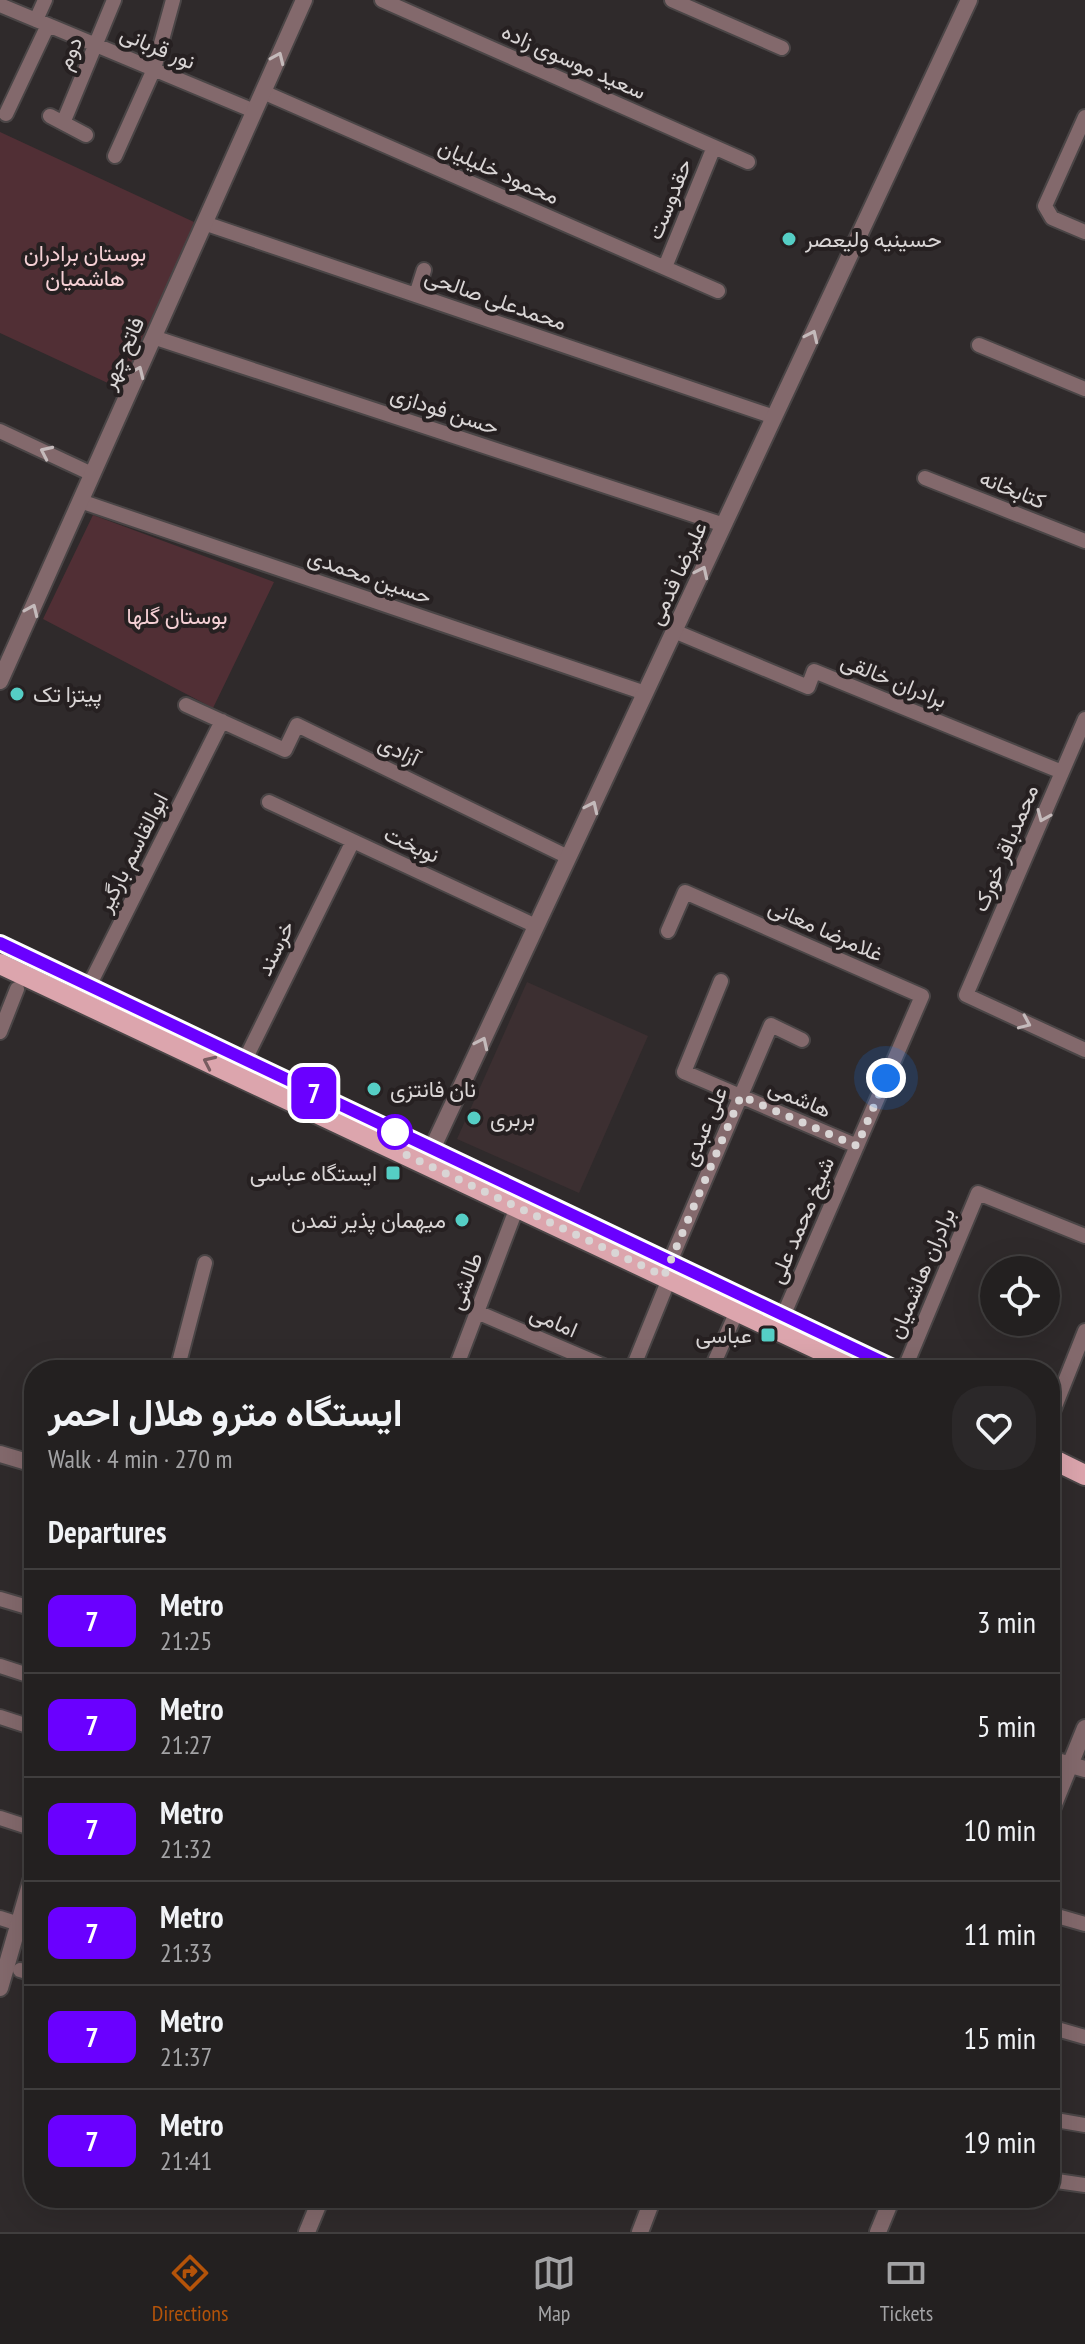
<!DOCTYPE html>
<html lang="en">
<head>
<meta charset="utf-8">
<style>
	:root { --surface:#232020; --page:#2b2829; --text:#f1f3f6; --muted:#a3a3a5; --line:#403e3e; --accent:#b45309 }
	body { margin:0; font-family:"PT Sans Narrow",Vazirmatn,sans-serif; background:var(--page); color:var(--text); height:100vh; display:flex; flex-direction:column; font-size:30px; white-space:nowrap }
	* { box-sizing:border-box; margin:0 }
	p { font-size:26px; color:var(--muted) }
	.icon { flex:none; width:44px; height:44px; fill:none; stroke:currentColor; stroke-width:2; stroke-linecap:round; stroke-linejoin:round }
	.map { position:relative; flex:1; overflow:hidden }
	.details { position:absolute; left:24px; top:1360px; width:1036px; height:848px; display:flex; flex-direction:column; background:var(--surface); border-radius:32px; box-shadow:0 8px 32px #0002,0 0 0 2px var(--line) }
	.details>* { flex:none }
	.badge { padding:0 16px; border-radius:12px; font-size:28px; line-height:52px }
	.fabs { position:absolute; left:980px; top:1256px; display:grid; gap:16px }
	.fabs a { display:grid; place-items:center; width:80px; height:80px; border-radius:50%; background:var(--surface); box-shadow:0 8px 32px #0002,0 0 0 2px var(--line); font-size:40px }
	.you { position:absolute; width:40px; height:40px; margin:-20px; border:6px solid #fff; border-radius:50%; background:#1a73e8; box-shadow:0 0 0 12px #1a73e833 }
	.map>.badge { position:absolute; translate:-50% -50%; box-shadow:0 0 0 4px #fff }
	h2 { padding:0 24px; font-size:30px; line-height:72px }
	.round { display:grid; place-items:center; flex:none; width:84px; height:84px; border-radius:32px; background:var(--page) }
	.head { display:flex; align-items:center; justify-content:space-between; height:136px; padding:0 24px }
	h1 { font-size:38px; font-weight:700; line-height:60px }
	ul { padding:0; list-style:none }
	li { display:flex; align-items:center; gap:24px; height:104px; padding:0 24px; border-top:2px solid var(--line) }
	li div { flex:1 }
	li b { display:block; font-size:30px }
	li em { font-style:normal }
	li .badge { min-width:88px; font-weight:700; text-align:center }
	.dock { display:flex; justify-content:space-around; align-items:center; height:112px; border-top:2px solid var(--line); background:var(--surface); font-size:22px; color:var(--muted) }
	.dock a { display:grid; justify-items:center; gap:4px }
	.dock .active { color:var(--accent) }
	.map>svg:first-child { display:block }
	.built { fill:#3c2f31 }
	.green { fill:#512f35 }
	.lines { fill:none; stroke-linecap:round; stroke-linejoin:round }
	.minor-casing { stroke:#4a4546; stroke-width:18 }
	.tertiary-casing { stroke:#4a4546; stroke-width:20 }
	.primary-casing { stroke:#4a4546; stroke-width:24 }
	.minor { stroke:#83696c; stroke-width:14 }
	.tertiary { stroke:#83696c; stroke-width:16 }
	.primary { stroke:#dca5ad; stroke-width:20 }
	.oneway { stroke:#c4babb }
	.oneway2 { stroke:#785c60 }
	.line-casing { stroke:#fff; stroke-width:18 }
	.line { stroke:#6a00ff; stroke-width:12 }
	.walk { stroke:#d9d5d5; stroke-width:8; stroke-dasharray:0 14.4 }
	.poi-dot { fill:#55cec5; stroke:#262021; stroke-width:3 }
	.stop-dot { fill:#fff; stroke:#6a00ff; stroke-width:4 }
	.labels { text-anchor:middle; stroke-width:8; stroke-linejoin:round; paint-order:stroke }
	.street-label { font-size:22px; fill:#d9d5d5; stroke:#262021 }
	.poi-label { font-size:22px; fill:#d9d5d5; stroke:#262021; text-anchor:start }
	.park-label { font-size:22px; fill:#f5d0d5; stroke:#262021 }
</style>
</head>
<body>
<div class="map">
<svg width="1085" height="2232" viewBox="0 0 1085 2232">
	<rect width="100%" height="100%" fill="#2f2a2b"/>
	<path class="built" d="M527,982L648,1036L579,1193L457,1139Z"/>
	<path class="green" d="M0,132L194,222L125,391L0,333Z
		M93,515L274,582L213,708L43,619Z"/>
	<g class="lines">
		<defs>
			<path id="minor" d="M382,0L748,162
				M672,0L782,48
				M0,5L254,111
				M36,20L45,0
				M263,92L718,291
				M6,114L48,25
				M50,116L86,135
				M1085,117L1045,206L1052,218L1085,232
				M63,123L114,0
				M115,156L154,69L173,0
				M204,223L774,417
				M665,267L714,147
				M416,295L424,270
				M153,337L724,525
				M979,345L1085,389
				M0,431L92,474
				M925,478L1085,541
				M80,501L645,693
				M674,631L808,687L814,671L1062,772
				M186,705L285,750L297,725L568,857
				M1085,719L966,995L1085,1050
				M269,802L536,926
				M668,931L685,892L922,996L777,1330
				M721,981L684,1072L857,1146
				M81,1002L222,721
				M0,1032L17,989
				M237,1076L353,841
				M664,1276L771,1025L802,1040
				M477,1312L613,1370
				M177,1370L205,1263
				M455,1370L517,1207
				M632,1370L669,1279
				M711,1370L737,1311
				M904,1370L978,1193L1085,1236
				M1050,1419L1085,1331
				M0,1599L34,1609
				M0,1666L34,1677
				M0,1717L34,1728
				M0,1818L34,1829
				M1050,1914L1085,1924
				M0,1918L19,1924
				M20,1970L34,1974
				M1050,2027L1085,2037
				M1050,2119L1085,2125
				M1050,2180L1085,2185"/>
			<path id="tertiary" d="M0,681L304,0
				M425,1164L969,0
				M0,1454L34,1464
				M1050,1759L1085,1769
				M1050,1814L1085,1728
				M0,1988L34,1871
				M307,2232L321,2198
				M640,2232L653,2198
				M878,2232L892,2198"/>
			<path id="primary" d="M0,964L862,1370
				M1050,1458L1085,1475"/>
		</defs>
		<use href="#minor" class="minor-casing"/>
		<use href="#tertiary" class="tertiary-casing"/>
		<use href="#primary" class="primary-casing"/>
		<use href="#minor" class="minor"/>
		<use href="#tertiary" class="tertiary"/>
		<use href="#primary" class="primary"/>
	</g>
	<defs><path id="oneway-chevron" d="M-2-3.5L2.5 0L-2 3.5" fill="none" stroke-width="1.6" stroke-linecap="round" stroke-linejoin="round" transform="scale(2)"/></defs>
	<g class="oneway">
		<use href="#oneway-chevron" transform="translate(278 58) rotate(-66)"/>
		<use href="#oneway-chevron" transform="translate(812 336) rotate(-65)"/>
		<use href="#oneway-chevron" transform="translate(138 372) rotate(-66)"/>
		<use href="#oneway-chevron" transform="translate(46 452) rotate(-155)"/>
		<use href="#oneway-chevron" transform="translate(702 572) rotate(-65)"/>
		<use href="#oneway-chevron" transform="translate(32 610) rotate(-66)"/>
		<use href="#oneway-chevron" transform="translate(592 807) rotate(-65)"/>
		<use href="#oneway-chevron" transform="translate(1043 816) rotate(113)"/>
		<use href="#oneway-chevron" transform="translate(1025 1023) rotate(24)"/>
		<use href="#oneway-chevron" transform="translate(482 1043) rotate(-65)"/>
	</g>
	<use class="oneway2" href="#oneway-chevron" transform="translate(209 1062) rotate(-155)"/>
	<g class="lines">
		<defs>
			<path id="line" d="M0,943L899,1370"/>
		</defs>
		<use href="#line" class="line-casing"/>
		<use href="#line" class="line"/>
		<path class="walk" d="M395,1132L398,1151L664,1276L741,1096L857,1146L886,1078"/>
	</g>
	<g class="poi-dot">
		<circle cx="789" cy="239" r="8"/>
		<circle cx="17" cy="694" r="8"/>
		<circle cx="374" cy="1089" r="8"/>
		<circle cx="474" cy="1118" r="8"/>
		<rect x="385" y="1165" width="16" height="16" rx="4"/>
		<circle cx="462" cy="1220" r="8"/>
		<rect x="760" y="1327" width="16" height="16" rx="4"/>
	</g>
	<circle class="stop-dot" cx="395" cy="1132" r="16"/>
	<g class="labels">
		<g class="street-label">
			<text transform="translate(158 47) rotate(23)" y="8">نور قربانی</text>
			<text transform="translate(69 53) rotate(-67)" y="8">دوم</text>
			<text transform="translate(574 61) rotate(24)" y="8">سعید موسوی زاده</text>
			<text transform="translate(499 171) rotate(24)" y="8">محمود خلیلیان</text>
			<text transform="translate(669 199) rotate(-68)" y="8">حقدوست</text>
			<text transform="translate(496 299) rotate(19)" y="8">محمدعلی صالحی</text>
			<text transform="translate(122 353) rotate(-66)" y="8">فاتح چهر</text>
			<text transform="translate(445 410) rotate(18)" y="8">حسن فودازی</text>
			<text transform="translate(1013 489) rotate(22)" y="8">کتابخانه</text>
			<text transform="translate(677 573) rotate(-65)" y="8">علیرضا قدمی</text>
			<text transform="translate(370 576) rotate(19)" y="8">حسین محمدی</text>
			<text transform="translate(894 680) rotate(22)" y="8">برادران خالقی</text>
			<text transform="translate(399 750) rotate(26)" y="8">آزادی</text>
			<text transform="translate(412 844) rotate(25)" y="8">نوبخت</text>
			<text transform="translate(1005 848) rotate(-67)" y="8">محمدباقر خورک</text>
			<text transform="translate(132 852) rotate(-63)" y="8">ابوالقاسم بارگیر</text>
			<text transform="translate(826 930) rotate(24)" y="8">غلامرضا معانی</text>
			<text transform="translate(275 948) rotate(-64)" y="8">خرسند</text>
			<text transform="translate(800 1098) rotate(23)" y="8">هاشمی</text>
			<text transform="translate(704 1126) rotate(-67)" y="8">علی عبدی</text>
			<text transform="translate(801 1220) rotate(-67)" y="8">شیخ محمد علی</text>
			<text transform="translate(921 1273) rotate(-67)" y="8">برادران هاشمیان</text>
			<text transform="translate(465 1281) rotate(-69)" y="8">طالشی</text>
			<text transform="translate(554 1321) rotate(23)" y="8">امامی</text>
		</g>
		<g class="poi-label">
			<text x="805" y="247">حسینیه ولیعصر</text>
			<text x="33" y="702">پیتزا تک</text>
			<text x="390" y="1097">نان فانتزی</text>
			<text x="490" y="1126">بربری</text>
			<text x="377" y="1181" text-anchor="end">ایستگاه عباسی</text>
			<text x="446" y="1228" text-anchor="end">میهمان پذیر تمدن</text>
			<text x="752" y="1343" text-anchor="end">عباسی</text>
		</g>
		<g class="park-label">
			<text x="85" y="261">بوستان برادران<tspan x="85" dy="25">هاشمیان</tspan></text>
			<text x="177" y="624">بوستان گلها</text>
		</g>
	</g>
</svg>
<div class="fabs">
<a><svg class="icon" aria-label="locate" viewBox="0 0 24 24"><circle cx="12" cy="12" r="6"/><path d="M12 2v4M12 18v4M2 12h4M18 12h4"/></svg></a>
</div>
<div class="you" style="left:886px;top:1078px"></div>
<b class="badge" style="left:314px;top:1093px;background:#6a00ff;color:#fff">7</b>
<section class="details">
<div class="head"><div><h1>ایستگاه مترو هلال احمر</h1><p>Walk · 4 min · 270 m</p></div><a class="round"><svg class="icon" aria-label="heart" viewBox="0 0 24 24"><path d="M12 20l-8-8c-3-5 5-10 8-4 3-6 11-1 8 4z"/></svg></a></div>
<h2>Departures</h2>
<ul>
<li><span class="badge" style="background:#6a00ff;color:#fff">7</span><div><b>Metro</b><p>21:25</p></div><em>3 min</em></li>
<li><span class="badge" style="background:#6a00ff;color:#fff">7</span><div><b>Metro</b><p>21:27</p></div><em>5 min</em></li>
<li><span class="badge" style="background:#6a00ff;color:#fff">7</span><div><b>Metro</b><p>21:32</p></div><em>10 min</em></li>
<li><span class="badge" style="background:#6a00ff;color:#fff">7</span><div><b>Metro</b><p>21:33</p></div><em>11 min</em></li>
<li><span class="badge" style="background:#6a00ff;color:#fff">7</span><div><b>Metro</b><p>21:37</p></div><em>15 min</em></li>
<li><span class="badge" style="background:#6a00ff;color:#fff">7</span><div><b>Metro</b><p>21:41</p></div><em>19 min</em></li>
</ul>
</section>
</div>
<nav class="dock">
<a class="active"><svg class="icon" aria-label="directions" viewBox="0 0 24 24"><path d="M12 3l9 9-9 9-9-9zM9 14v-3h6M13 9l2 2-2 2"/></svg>Directions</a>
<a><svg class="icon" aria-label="map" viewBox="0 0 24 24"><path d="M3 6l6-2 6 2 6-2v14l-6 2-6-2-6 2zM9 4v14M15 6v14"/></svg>Map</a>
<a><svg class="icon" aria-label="tickets" viewBox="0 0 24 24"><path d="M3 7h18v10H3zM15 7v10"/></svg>Tickets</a>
</nav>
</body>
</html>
